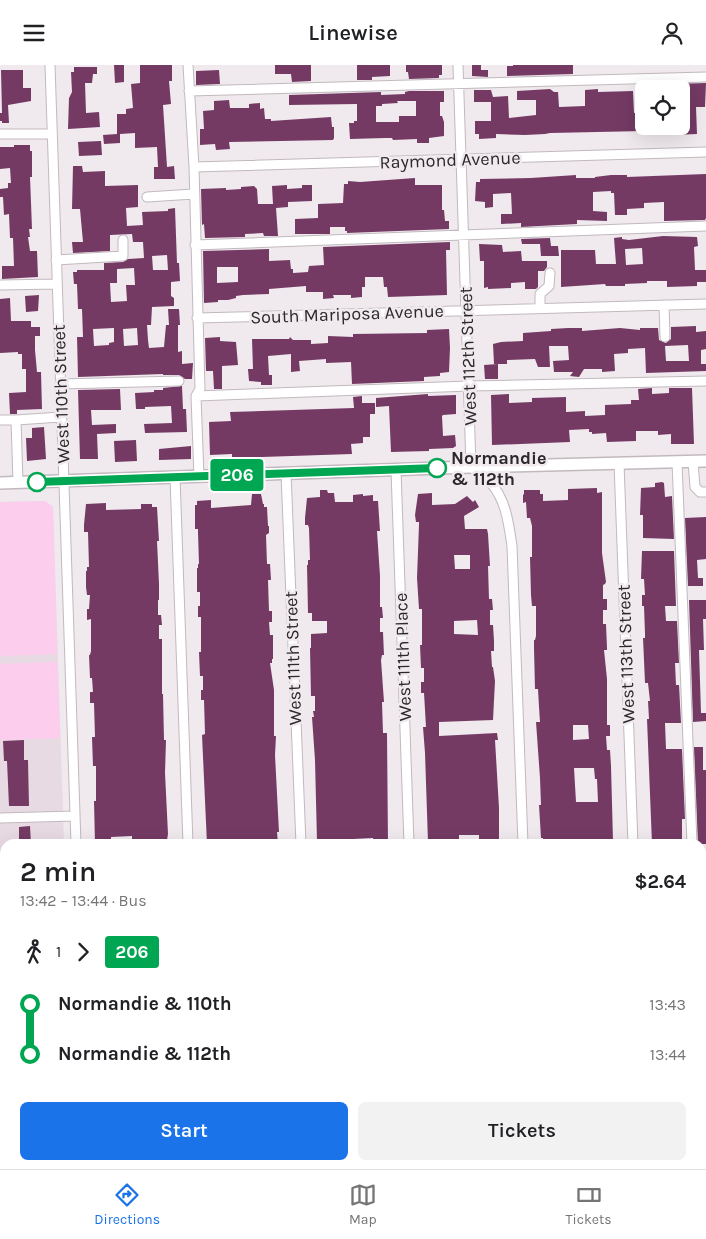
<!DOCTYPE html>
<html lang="en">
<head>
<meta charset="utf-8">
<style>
	:root { --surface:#fff; --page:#f2f2f2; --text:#202124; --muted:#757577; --line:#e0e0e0; --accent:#1a73e8 }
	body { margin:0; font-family:Karla,sans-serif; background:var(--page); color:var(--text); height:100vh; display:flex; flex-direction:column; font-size:19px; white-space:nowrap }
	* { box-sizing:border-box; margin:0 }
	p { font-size:16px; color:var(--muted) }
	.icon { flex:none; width:28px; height:28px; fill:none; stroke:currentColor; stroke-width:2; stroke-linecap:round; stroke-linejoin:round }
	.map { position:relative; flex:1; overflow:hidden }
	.panel { position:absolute; left:0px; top:774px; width:706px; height:331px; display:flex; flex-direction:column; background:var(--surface); border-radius:15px 15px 0 0; box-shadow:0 5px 20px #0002 }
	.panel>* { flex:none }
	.badge { padding:0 10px; border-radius:4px; font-size:18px; line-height:32px }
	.buttons { position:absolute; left:635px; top:15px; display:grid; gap:10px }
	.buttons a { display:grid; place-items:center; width:55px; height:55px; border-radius:8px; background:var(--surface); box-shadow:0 5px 20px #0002; font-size:25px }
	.map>.badge { position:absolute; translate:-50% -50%; box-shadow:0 0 0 2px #fff }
	.legs { display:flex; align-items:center; gap:8px; height:55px; padding:0 20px; font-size:16px }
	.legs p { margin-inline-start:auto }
	.headline { display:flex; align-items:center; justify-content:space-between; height:85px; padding:0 20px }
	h1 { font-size:28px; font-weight:600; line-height:38px }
	.action { display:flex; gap:10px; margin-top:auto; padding:10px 20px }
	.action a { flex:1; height:58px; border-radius:8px; background:var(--accent); color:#fff; font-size:20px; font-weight:600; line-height:58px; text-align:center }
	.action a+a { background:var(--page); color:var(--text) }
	ul { padding:0 20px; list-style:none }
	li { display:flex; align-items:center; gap:18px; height:50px; font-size:19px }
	li i { display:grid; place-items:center; width:8px; height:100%; margin:0 6px; background:currentColor }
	li i::after { content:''; width:12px; height:12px; margin:-6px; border:4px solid; border-radius:50%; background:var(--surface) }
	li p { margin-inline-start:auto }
	li:first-child i { background:linear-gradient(#0000 50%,currentColor 0) }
	li:last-child i { background:linear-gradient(currentColor 50%,#0000 0) }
	header { display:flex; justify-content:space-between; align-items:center; height:65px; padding:0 20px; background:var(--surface); font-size:22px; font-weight:600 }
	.menu { display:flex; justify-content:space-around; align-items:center; height:70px; border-top:1px solid var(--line); background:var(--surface); font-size:14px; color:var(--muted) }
	.menu a { display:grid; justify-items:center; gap:2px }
	.menu .active { color:var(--accent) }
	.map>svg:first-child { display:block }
	.built { fill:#e8dae3 }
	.green { fill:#fdcded }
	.building { fill:#743a64; fill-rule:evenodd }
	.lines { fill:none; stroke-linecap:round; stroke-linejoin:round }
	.minor-casing { stroke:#c1b9be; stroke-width:11 }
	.major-casing { stroke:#c1b9be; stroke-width:14 }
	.minor { stroke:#fff; stroke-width:9 }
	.major { stroke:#fff; stroke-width:11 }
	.line-1-casing { stroke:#fff; stroke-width:11 }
	.line-1 { stroke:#00a651; stroke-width:8 }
	.stop-1-dot { fill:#fff; stroke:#00a651; stroke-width:2.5 }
	.labels { text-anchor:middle; stroke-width:5; stroke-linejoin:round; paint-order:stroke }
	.street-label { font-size:18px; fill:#2b292a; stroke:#f0e9ee }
	.stop-label { font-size:18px; font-weight:bold; fill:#2b292a; stroke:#f0e9ee; text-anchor:start }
</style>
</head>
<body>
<header><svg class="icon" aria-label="menu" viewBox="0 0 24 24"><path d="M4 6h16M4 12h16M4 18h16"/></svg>Linewise<svg class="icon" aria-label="person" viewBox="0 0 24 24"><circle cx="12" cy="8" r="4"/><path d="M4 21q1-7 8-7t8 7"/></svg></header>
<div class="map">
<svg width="706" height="1104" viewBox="0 0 706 1104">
	<rect width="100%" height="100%" fill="#f0e9ee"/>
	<path class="built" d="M45,436L53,442L64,779H5V963H0V437Z"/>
	<path class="green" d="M45,436L53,442L57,589L0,591V437Z
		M57,597L60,673L0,675V599Z"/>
	<path class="building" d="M114,0H124V17L115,18Z
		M140,0H172V16H169L171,39L163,40L167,102L174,101L175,114H154V102H158L157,82L135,83V68L120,69V78L104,79L103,70L117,69V49H126V44L133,43L131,19L140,18Z
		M275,0H311V16L292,17L291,9H275Z
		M357,0H390V11L372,12V15H357Z
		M406,0H442V10H439V13L409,14L408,7H406Z
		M472,0H481V5H488V12L472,11Z
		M513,0H573V9L507,11V1H513Z
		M74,2H97V9H93L92,18H85L86,48L99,47L100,62L68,64L69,33L72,27L71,7H74Z
		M1,5H23V23H31V36L8,40L9,58H2V56H0V48H2Z
		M219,5L220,19L196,20V6Z
		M706,18L705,42H696L697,69L672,70V61H681V24H675L674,19Z
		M550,24L554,27H558L559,42L585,41V25L598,24V27L633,26L634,48L644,47V66L550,68L545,69L525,70L496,69V73L479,74V69H475V56H491V37H474V25H491L493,32L508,31L509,53L536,50V35H517V26Z
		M409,26H444V37H440V51H442L444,57V71L429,73V78H417V74L393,75L392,73H385L350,74L349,58H354V56H357V39L289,40V30L381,27V30L405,29V27ZM397,36H416V51H399V57H376V41H382V39L398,38Z
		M229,35L230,43H249V39L260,38V44L264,43L265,54H271V56L331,52L332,62H334V73L333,75L229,77L230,84L216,85L215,79L200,80V64H204L203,46L214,45V36Z
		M101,76L102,90L79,91L78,77Z
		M14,80H30V86H32V112H30L32,164H29L30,172H28L30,186H37L38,212L2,214V201H14L13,173H10L9,149L4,150L3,132H0V124L8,123V118H11L10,103L0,104V82H14Z
		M73,101H82L83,107L105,106V121L138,120V142L126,143L127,161L143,160L142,147L168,146V144L175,143L177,198H179L180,216L171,217V231L174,233V241L152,242L151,260H147L148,275L149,283L164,282L166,260H169L168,244H179L180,260H178V287L182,286V299L193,298L192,314H185L179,310H163V309L78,312L77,272H83L82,244H78L77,219H74L73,207H77V205H104V198L123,197L128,194L144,193L143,177H133L132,169L110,170V186L73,188L72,177H83L80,144H72ZM167,190L168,205H153L152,191ZM134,203L135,220H126L127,236L111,237L110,218H117V204ZM114,263V277L109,278V280L94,281L93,264ZM137,263L138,280L124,281L123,264Z
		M706,109V153L705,155L664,156V137L644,138V143L627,144V150H615L614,128H611V126L593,127V146L607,147V156L577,155V159L521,162V158L501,159V149H512L511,128L493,129V142L485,143V137L475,136L476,117H480V114L531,113L576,110V113H595V112L611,110H627V112Z
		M415,113V120H442V145H444L445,156H449V164L347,168V166H345V162H330V169H295V154L318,153V139L343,138L344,119H348V116L360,117Z
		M287,120V124L302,123V120H312V136L288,137V142L276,143L278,171H264L263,168L245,169V172L205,173L204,159L202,160L201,124L226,123V125L241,124V122L254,121L257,124L258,139H273L272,121Z
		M663,171L697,172L698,181L694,182L695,205H706V217H697V221L667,222V216H647V218L625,219V221H606L605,219L561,222V185H595L596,199H616L614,173L622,172V174L629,175ZM642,183L643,199L626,200L625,184Z
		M550,173L551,181H558L559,191H541L540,179H522L521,174Z
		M450,177V185H446L447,230L388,232L387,222H384L383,212H365V222H362V232L351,233V230H333L334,233L323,234V227H306V221L269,224V229L243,230L236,231V233L228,235H218V237L204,238L203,186L269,184V196L290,195L291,204H293V208L308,207L309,201L324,200L323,182ZM217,202H238V217L217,218Z
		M479,179L502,180L503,187L521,186L522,196H547V202L544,206H538V222L536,224H525V217L511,218V223L488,224V222L484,223V196H480Z
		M39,230L38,246L26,247L25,231Z
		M10,233L11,256H31V262H40V271H35V285L37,307H41L42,344L17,345V349H10L9,328L26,327V304H22V289H18V287L0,288V234Z
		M696,261V267L706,266V284L701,285V299H706V306L646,308L645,283L628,284V288L614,289L615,306L602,307V304H584L579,312L570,311L573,307H554L553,296L569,295L568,281H549L550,302H538L535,294L507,295V299H494L493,279L501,277L523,276V268L551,266V264L568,263H582V266L620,263L640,265V263H658L659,275L666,278L671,274V262ZM688,280L689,296H666L665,281Z
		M449,264L450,283L449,307L440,308V311L424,312V316L352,319L351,297L326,298V294L299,296L300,306L291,307V289L268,291L269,310H272V320H261V317L249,316L248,304H253L252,274H289L290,272L293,275H311V279L328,278V271L353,272V269L427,268V265Z
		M220,272V276L236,277L238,300L222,301V324H214L213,306H206L205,273Z
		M498,299V314H485L484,300Z
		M182,321L183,344H186L187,367L145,368L144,359L172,358L171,341L145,342V344H136L135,328L154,327V325H163V323Z
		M652,323V329L669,328V323H692L694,379H671V369L658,370V366H636V376L607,377L606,368L592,369V367H589V364L569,365L570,377L492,380L491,330L509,329V338L532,337V333L566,332V347L585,346V351L605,350V340L631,339V335H639L638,324Z
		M120,324L121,345H91L92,360L116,359V368L97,369L98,394H80L78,325Z
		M428,329V331L456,330V349L443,350L442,351L443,371L455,370L456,381L453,383L429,384V386L391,387L389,341L376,342V333Z
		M362,331V338H375V349H370V372H363V378L351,379L352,389L232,393V389L210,390L209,357L231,356L230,347L354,343L353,332Z
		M44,362L46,394L27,396L26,373H32V363Z
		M136,375L137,396L115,397L114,376Z
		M191,381V394L159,395V384Z
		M662,417L664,418L665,432L672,431L674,474L643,473V450H640L641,423L655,422V418Z
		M597,423V428L602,427V488L606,517L605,519L603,520V534H607V545H603V559H606L607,583V585H604L607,614V660H610V671H606L607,685H610L611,701L613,776L587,777V779H552V776H543V773H541L539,740H541L540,713L536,657H540L539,642L538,624H535L534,583V575H535L536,571V541H532L531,530L530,492H532V461L530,453H527L526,437L523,438V430L524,429V425H540V429H543V436L568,435V424ZM573,660H588L589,674L573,675ZM574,703H594L595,714H597L598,737H576Z
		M320,425H327L328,428H334L335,437H353V430L363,429V431L373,430V436H378L380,466H377L380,511V542H382L383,553H380V567H383L384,590H382L381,595L384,637H382L383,668H387L388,779H373V773L353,774L354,779H321V776H317L315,695L312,652H314L313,646H315V631H311L310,583H311V569L327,568V556H312V548H308L307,500H308V495H310L309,463L308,460H305V453L307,433L320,432Z
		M432,428V440L455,439L467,431L473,437L475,435L479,442L464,451L465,464H487L488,469L490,501H488L489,534H492L493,545H490V560H493L494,576V586H491L492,602H493L495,616L493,655L439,657V671L497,668L498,675H495L499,743V779H479V770H459V779H430V777H428L425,688L423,662H426L424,628H421V617H424V603H421L420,580H422V544H419L417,513L419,460V457H416L415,450L418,429ZM454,490H470V504H455ZM477,555L478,570L454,569V556Z
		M252,429H261L263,439H264V442H267L268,461H269V468L266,470L267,499H270L271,515H268L269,546H272V557H269L270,570H273V594H272V598H270L274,625V671H276L275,690L279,767H277L278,779L243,777L207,779L202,670L205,669L204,635H201V625H203V611H200L199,587H201V552H198V541H200V527H197V503H198V499H199L198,467V464H195V440H197V436L211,435V443L251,440Z
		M106,438V445L141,444V439H152V442H157L159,476H157L159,519V535H158V550H161L162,560H159V574H162V629H163L164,675H166L165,708L168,769L167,775L142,776V779H132V771L111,772V779H95L94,736H96V701H93L92,672H95L94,638H90V627H93L92,613H90L89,590H90L91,586V554L87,555V544H89L90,530H87L86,522V506H87V502H89L88,467H84V460L86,439Z
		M706,452V494L697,495L698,513H703V521H688L685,453Z
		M642,486H674L676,541H665L666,556H677L679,598H675L676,620H679L681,658H665L666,684H682L685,754H682V775H674V779H652L647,654H649L648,636H650L648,618H645L643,573H645V569L644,541H642V530H645L644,514H641Z
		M689,535H706V554H703L704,585H699L701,648H706V656L693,657Z
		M24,675V695H28L29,741H9L7,696H4L3,676Z
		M694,682H703V705H706V779H698Z
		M30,761L31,779H19V762Z"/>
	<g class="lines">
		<defs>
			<path id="minor" d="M50,0L76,779
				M188,0L194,102L200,324L196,331
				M458,0L471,402C477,407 485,411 490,417C506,434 509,460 512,481L523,779
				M189,26L706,12
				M1,69H52
				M194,102L706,87
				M147,132L194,129
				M195,180L706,161
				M56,195L123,191V175
				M0,220L57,219
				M664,240L665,272
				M540,243V229L549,221L550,208
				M197,253L706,239
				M60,319L179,316
				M196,331L469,321L706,316
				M196,331L199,412
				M0,355H16L18,417
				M16,355L61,352
				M677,397L692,779
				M693,397L695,422L700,427H706
				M619,398L633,779
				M396,405L409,779
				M286,408L301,779
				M175,412L188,779
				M0,753L75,751
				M701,954L706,953
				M0,975H5
				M701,1053L703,1104
				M10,1100V1104
				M123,1100V1104
				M233,1100V1104
				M344,1100V1104
				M643,1100V1104"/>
			<path id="major" d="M0,418L471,402L706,396"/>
		</defs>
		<use href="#minor" class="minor-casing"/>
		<use href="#major" class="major-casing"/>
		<use href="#minor" class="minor"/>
		<use href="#major" class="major"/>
	</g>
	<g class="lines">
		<defs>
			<path id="line-1" d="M37,417L437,403"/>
		</defs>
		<use href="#line-1" class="line-1-casing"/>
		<use href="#line-1" class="line-1"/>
	</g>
	<g class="stop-1-dot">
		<circle cx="437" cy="403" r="9"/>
		<circle cx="37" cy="417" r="9"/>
	</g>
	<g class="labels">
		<g class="street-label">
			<text transform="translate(450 95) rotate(-2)" y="6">Raymond Avenue</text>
			<text transform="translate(347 249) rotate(-2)" y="6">South Mariposa Avenue</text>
			<text transform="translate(468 291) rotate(-92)" y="6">West 112th Street</text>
			<text transform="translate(61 329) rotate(-92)" y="6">West 110th Street</text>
			<text transform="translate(626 589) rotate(-92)" y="6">West 113th Street</text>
			<text transform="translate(403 592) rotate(-92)" y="6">West 111th Place</text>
			<text transform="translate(293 593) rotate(-92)" y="6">West 111th Street</text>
		</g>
		<g class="stop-label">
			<text x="451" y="399">Normandie<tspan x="451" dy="21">&amp; 112th</tspan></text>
		</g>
	</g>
</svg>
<div class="buttons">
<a><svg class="icon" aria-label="locate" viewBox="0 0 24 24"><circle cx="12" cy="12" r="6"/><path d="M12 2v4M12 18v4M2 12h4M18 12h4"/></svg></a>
</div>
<b class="badge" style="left:237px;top:410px;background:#00a651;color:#fff">206</b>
<section class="panel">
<div class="headline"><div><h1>2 min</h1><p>13:42 – 13:44 · Bus</p></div><b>$2.64</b></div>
<div class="legs"><svg class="icon" aria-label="walk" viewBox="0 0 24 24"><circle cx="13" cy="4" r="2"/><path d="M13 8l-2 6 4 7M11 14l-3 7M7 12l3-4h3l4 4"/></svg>1<svg class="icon" aria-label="forward" viewBox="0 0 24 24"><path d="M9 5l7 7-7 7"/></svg><b class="badge" style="background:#00a651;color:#fff">206</b></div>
<ul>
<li><i style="color:#00a651"></i><b>Normandie &amp; 110th</b><p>13:43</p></li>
<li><i style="color:#00a651"></i><b>Normandie &amp; 112th</b><p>13:44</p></li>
</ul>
<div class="action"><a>Start</a><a>Tickets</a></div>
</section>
</div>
<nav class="menu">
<a class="active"><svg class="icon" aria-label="directions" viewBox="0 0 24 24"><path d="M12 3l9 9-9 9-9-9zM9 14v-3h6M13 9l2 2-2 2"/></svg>Directions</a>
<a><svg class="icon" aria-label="map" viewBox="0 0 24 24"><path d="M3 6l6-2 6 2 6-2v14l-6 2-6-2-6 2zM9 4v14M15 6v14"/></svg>Map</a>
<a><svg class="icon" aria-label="tickets" viewBox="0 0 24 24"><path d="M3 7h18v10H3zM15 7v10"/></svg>Tickets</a>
</nav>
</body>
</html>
